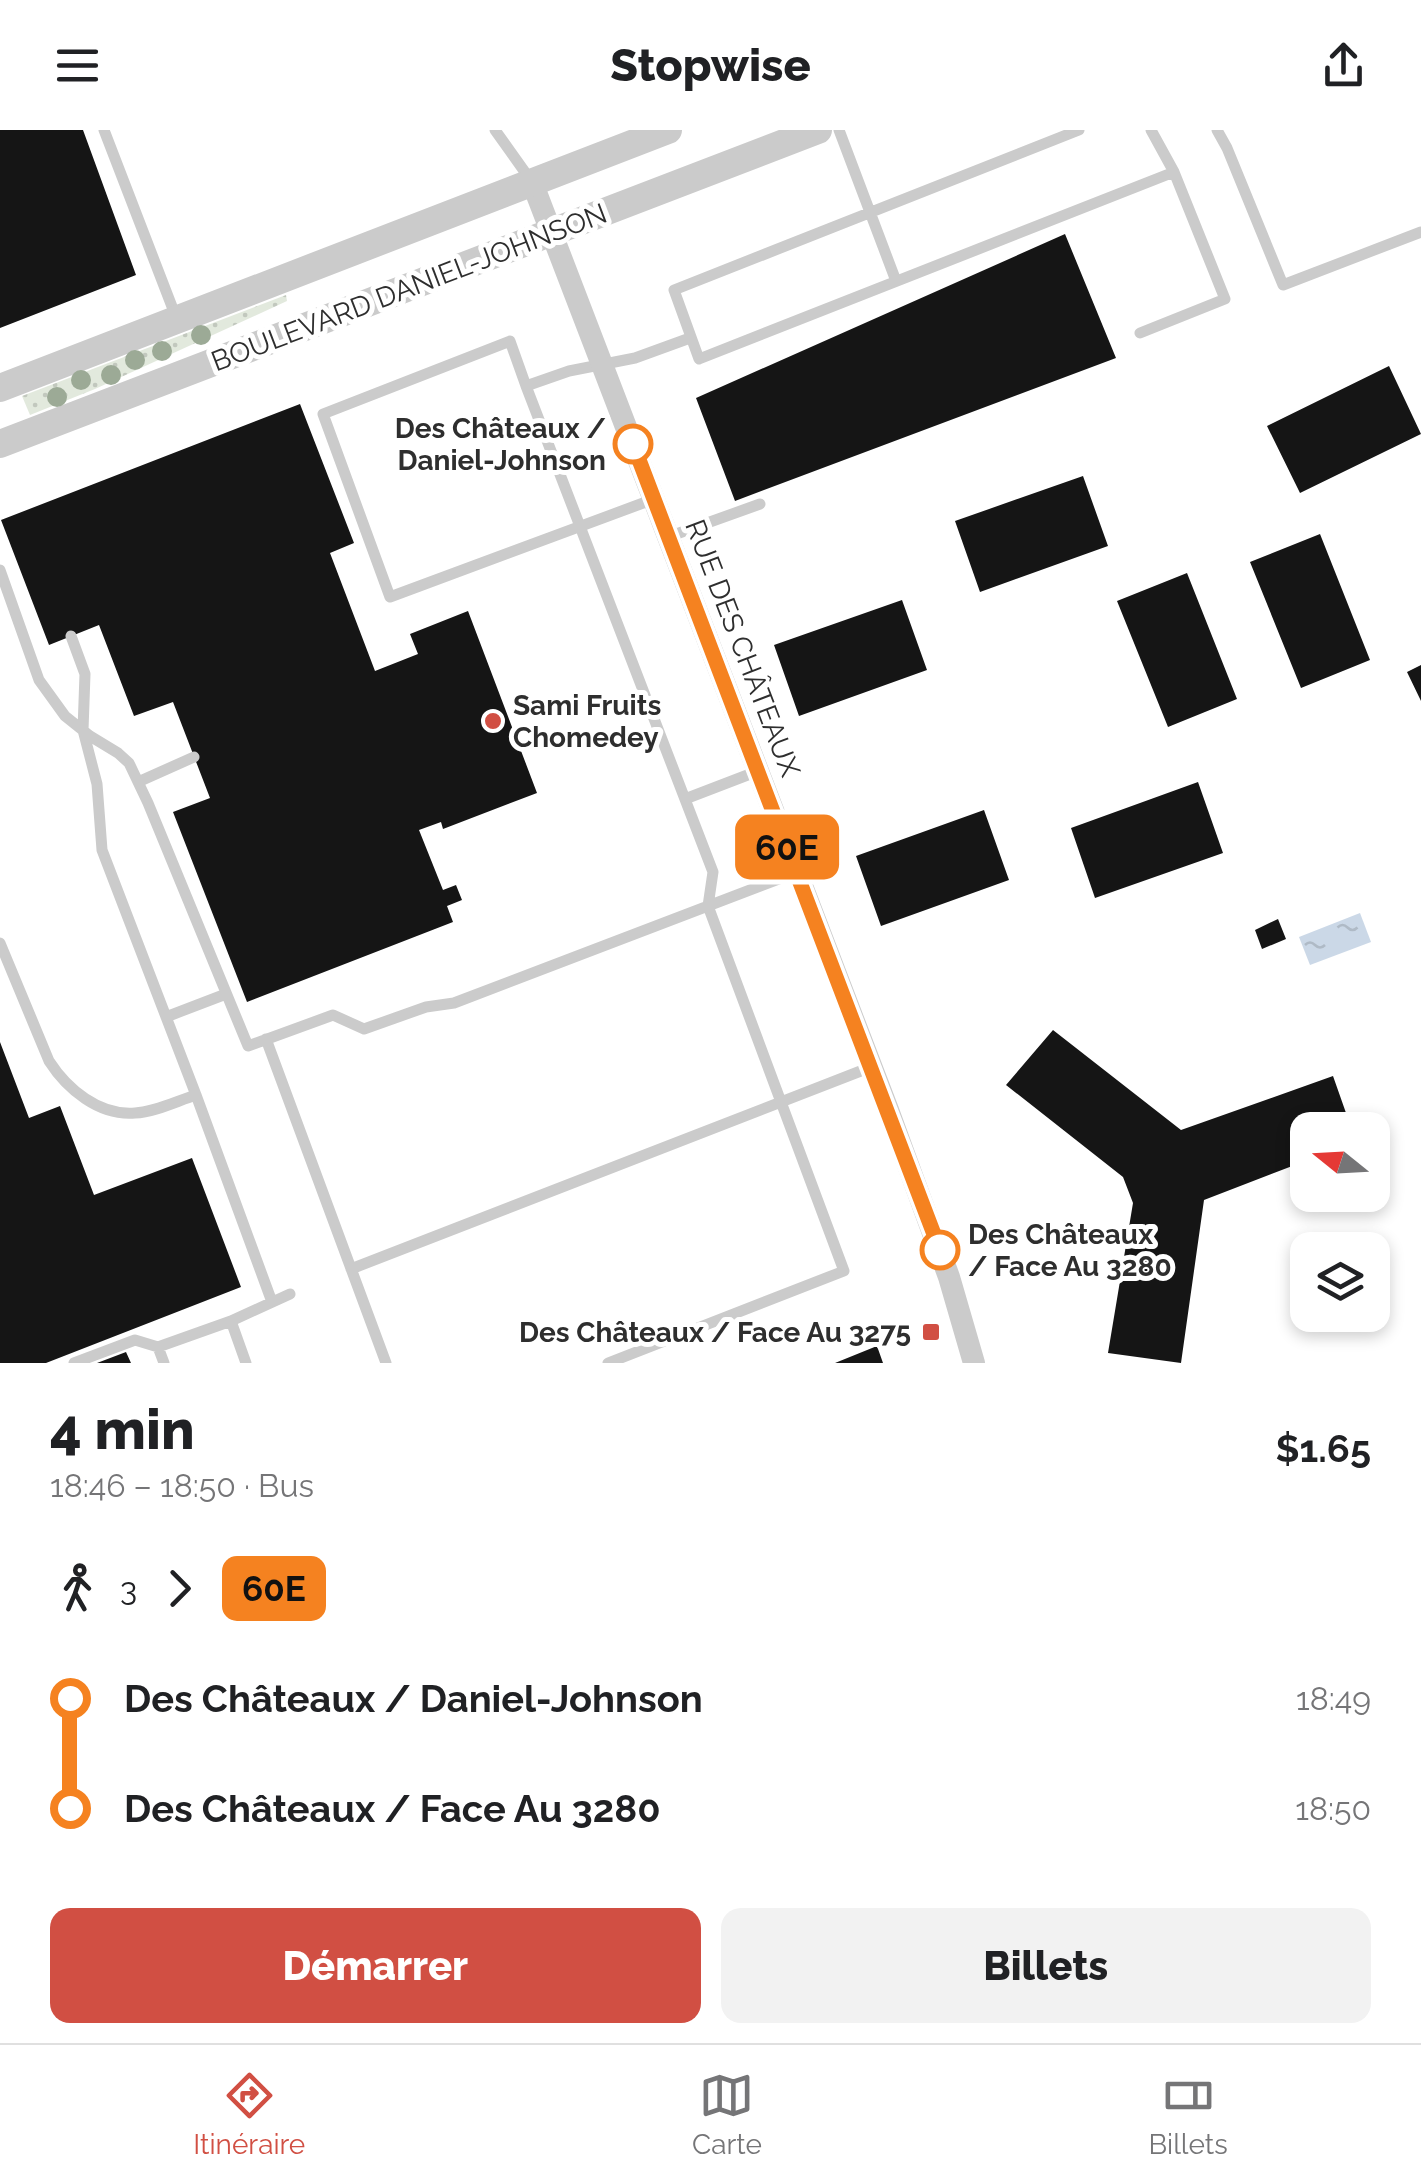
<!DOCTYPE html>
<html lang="fr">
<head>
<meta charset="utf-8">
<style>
	:root { --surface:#fff; --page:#f2f2f2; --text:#202124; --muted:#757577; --line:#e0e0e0; --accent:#d14f43 }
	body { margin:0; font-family:Raleway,sans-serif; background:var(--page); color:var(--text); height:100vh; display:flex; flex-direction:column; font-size:38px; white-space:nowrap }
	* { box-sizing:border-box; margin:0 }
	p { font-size:32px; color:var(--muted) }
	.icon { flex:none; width:55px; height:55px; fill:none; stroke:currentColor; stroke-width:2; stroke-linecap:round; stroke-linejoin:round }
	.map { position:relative; height:1233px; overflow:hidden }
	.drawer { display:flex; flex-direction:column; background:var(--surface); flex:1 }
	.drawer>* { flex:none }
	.badge { padding:0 20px; border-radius:15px; font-size:35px; line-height:65px }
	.needle { width:65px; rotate:288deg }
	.tools { position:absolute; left:1290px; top:982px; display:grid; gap:20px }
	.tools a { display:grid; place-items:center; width:100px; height:100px; border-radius:20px; background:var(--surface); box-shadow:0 5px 15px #0003; font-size:50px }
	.map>.badge { position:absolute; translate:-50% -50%; box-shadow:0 0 0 5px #fff }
	.legs { display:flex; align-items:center; gap:15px; height:110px; padding:0 50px; font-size:32px }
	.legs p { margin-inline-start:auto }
	.head { display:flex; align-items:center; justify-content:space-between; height:170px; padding:0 50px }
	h1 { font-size:55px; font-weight:800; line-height:75px }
	.cta { display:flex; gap:20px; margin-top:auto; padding:20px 50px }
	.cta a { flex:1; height:115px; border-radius:20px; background:var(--accent); color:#fff; font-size:40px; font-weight:800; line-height:115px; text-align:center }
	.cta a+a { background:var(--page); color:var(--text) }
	ul { padding:0 50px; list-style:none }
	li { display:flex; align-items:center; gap:35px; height:110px; font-size:38px }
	li i { display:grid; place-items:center; width:15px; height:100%; margin:0 12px; background:currentColor }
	li i::after { content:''; width:25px; height:25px; margin:-12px; border:8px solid; border-radius:50%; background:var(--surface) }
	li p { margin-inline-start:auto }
	li:first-child i { background:linear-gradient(#0000 50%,currentColor 0) }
	li:last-child i { background:linear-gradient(currentColor 50%,#0000 0) }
	header { display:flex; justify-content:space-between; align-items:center; height:130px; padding:0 50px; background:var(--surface); font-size:45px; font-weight:800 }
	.tabs { display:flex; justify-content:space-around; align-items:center; height:140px; border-top:2px solid var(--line); background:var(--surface); font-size:28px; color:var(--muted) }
	.tabs a { display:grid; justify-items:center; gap:5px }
	.tabs .on { color:var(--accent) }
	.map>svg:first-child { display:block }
	.grass { fill:url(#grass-dots) }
	.water { fill:url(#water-ripples) }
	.building { fill:#151515 }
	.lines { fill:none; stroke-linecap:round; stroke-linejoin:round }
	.service { stroke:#cbcbcb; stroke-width:11 }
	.minor { stroke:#cbcbcb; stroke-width:22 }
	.tertiary { stroke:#cbcbcb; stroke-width:28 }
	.tree { fill:#9caa96 }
	.line-1-casing { stroke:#fff; stroke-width:22 }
	.line-1 { stroke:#f58220; stroke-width:15 }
	.stop-1-dot { fill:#fff; stroke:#f58220; stroke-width:5 }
	.poi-dot { fill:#d14f43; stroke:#fff; stroke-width:4 }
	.labels { text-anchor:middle; stroke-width:10; stroke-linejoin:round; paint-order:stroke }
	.street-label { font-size:28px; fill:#2e2e2e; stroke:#fff }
	.stop-label { font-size:28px; font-weight:bold; fill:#2e2e2e; stroke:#fff; text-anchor:end }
	.poi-label { font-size:28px; font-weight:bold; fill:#2e2e2e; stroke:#fff; text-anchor:start }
</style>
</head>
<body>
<header><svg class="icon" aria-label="menu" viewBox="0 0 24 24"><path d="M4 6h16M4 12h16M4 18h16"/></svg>Stopwise<svg class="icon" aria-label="share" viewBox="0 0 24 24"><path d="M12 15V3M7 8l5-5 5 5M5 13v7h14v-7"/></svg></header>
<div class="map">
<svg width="1421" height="1233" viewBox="0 0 1421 1233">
	<defs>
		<pattern id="grass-dots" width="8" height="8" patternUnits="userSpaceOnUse" patternTransform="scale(2.5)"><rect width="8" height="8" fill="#e2e9dd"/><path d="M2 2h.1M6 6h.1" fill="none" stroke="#c2c8be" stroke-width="1.8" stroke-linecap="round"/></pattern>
		<pattern id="water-ripples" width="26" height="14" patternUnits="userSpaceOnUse" patternTransform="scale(2.5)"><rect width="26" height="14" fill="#cbd8e7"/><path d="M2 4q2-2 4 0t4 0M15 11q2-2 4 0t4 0" fill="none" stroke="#afbac6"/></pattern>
	</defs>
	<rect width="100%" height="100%" fill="#fff"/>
	<path class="grass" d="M286,165L287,171L95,259L30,285L22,266Z"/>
	<path class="water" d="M1360,783L1371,812L1310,835L1299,807Z"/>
	<path class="building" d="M0,0H83L136,145L0,198Z
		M1065,104L1116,228L735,371L696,268Z
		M1389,236L1421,304L1300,363L1267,296Z
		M300,274L354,413L330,423L375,541L418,524L410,504L468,481L537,663L443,699L441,692L419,700L443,760L456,755L462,770L447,776L453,792L247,872L173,682L210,668L173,572L134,586L99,495L49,515L1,390Z
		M1083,346L1108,416L980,462L955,391Z
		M1320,404L1370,530L1301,558L1250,432Z
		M1187,443L1237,569L1168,597L1117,471Z
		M902,470L927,540L799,586L774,515Z
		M1421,535V571L1407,542Z
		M1198,652L1223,723L1095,768L1071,698Z
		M984,680L1009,750L881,796L856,726Z
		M1278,789L1286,809L1262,819L1255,800Z
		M1053,900L1181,1000L1333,946L1352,1000H1308V1030L1204,1070L1181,1233L1108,1223L1133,1073L1123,1047L1006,955Z
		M0,912L29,988L60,976L94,1065L192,1028L241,1157L46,1233H0Z
		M877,1216L883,1233H835Z
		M126,1222L131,1233H97Z"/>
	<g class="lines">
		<path class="service" d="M104,0L176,187
			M495,0L532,52
			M839,0L896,151
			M1079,0L674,160L699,229L1174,42L1151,0
			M1217,0L1227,18L1283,155L1421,102
			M1140,203L1225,169L1174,42
			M526,256L510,211L323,284L390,467L654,369
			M668,407L760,374
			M0,440L39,550L65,586L90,606L118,623L129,633L148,673L248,916L333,885L364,899L426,877L454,873L797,742
			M71,506L85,544L83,600L97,654L102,720L196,965
			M138,652L194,627
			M685,669L758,641
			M0,813L49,931C67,959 99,986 135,983C155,982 177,971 196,965L272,1172
			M166,887L226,864
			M266,909L386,1233
			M351,1139L871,937
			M231,1191L290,1164
			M158,1217L164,1233
			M74,1233L135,1210L158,1217L231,1191L246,1233
			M608,1233L844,1141L708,776L713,742L526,256L569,241L635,228L690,208"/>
		<path class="minor" d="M532,52L888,980L949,1147L974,1233"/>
		<path class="tertiary" d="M0,258L668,0
			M0,314L818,0"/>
	</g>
	<g class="tree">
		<circle cx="201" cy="205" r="10"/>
		<circle cx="162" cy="221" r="10"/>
		<circle cx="135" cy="230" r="10"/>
		<circle cx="111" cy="245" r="10"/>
		<circle cx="81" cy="250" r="10"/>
		<circle cx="57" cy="267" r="10"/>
	</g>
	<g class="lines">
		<defs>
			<path id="line-1" d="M633,314L940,1120"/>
		</defs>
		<use href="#line-1" class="line-1-casing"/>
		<use href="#line-1" class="line-1"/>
	</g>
	<g class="stop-1-dot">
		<circle cx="633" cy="314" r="18"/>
		<circle cx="940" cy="1120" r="18"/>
	</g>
	<g class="poi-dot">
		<circle cx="493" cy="591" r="10"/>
		<rect x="921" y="1192" width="20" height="20" rx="5"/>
	</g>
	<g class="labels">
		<g class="street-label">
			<text transform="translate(409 157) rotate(-21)" y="10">BOULEVARD DANIEL-JOHNSON</text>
			<text transform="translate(743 518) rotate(69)" y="10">RUE DES CHÂTEAUX</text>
		</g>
		<g class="stop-label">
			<text x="606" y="308">Des Châteaux /<tspan x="606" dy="32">Daniel-Johnson</tspan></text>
			<text x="968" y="1114" text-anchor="start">Des Châteaux<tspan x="968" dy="32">/ Face Au 3280</tspan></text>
		</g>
		<g class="poi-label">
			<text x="513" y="585">Sami Fruits<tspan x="513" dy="32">Chomedey</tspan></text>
			<text x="911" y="1212" text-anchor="end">Des Châteaux / Face Au 3275</text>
		</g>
	</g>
</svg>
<div class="tools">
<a><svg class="needle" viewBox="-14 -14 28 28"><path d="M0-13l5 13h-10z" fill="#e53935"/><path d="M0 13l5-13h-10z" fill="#757577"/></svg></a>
<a><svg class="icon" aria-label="layers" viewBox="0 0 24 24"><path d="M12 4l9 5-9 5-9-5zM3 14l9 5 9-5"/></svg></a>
</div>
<b class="badge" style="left:787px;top:717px;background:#f58220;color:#111">60E</b>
</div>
<section class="drawer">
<div class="head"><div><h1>4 min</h1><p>18:46 – 18:50 · Bus</p></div><b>$1.65</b></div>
<div class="legs"><svg class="icon" aria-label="walk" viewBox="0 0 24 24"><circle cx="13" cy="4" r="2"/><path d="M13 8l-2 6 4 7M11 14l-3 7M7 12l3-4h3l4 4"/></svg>3<svg class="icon" aria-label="forward" viewBox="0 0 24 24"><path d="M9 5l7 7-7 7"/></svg><b class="badge" style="background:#f58220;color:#111">60E</b></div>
<ul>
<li><i style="color:#f58220"></i><b>Des Châteaux / Daniel-Johnson</b><p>18:49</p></li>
<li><i style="color:#f58220"></i><b>Des Châteaux / Face Au 3280</b><p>18:50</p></li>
</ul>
<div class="cta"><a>Démarrer</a><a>Billets</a></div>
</section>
<nav class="tabs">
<a class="on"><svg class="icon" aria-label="directions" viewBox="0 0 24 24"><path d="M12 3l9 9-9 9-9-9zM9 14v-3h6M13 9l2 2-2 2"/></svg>Itinéraire</a>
<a><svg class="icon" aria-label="map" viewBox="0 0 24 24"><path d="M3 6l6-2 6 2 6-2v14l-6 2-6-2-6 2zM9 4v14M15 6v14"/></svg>Carte</a>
<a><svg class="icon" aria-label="tickets" viewBox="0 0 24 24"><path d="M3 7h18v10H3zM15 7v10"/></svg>Billets</a>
</nav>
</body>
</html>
